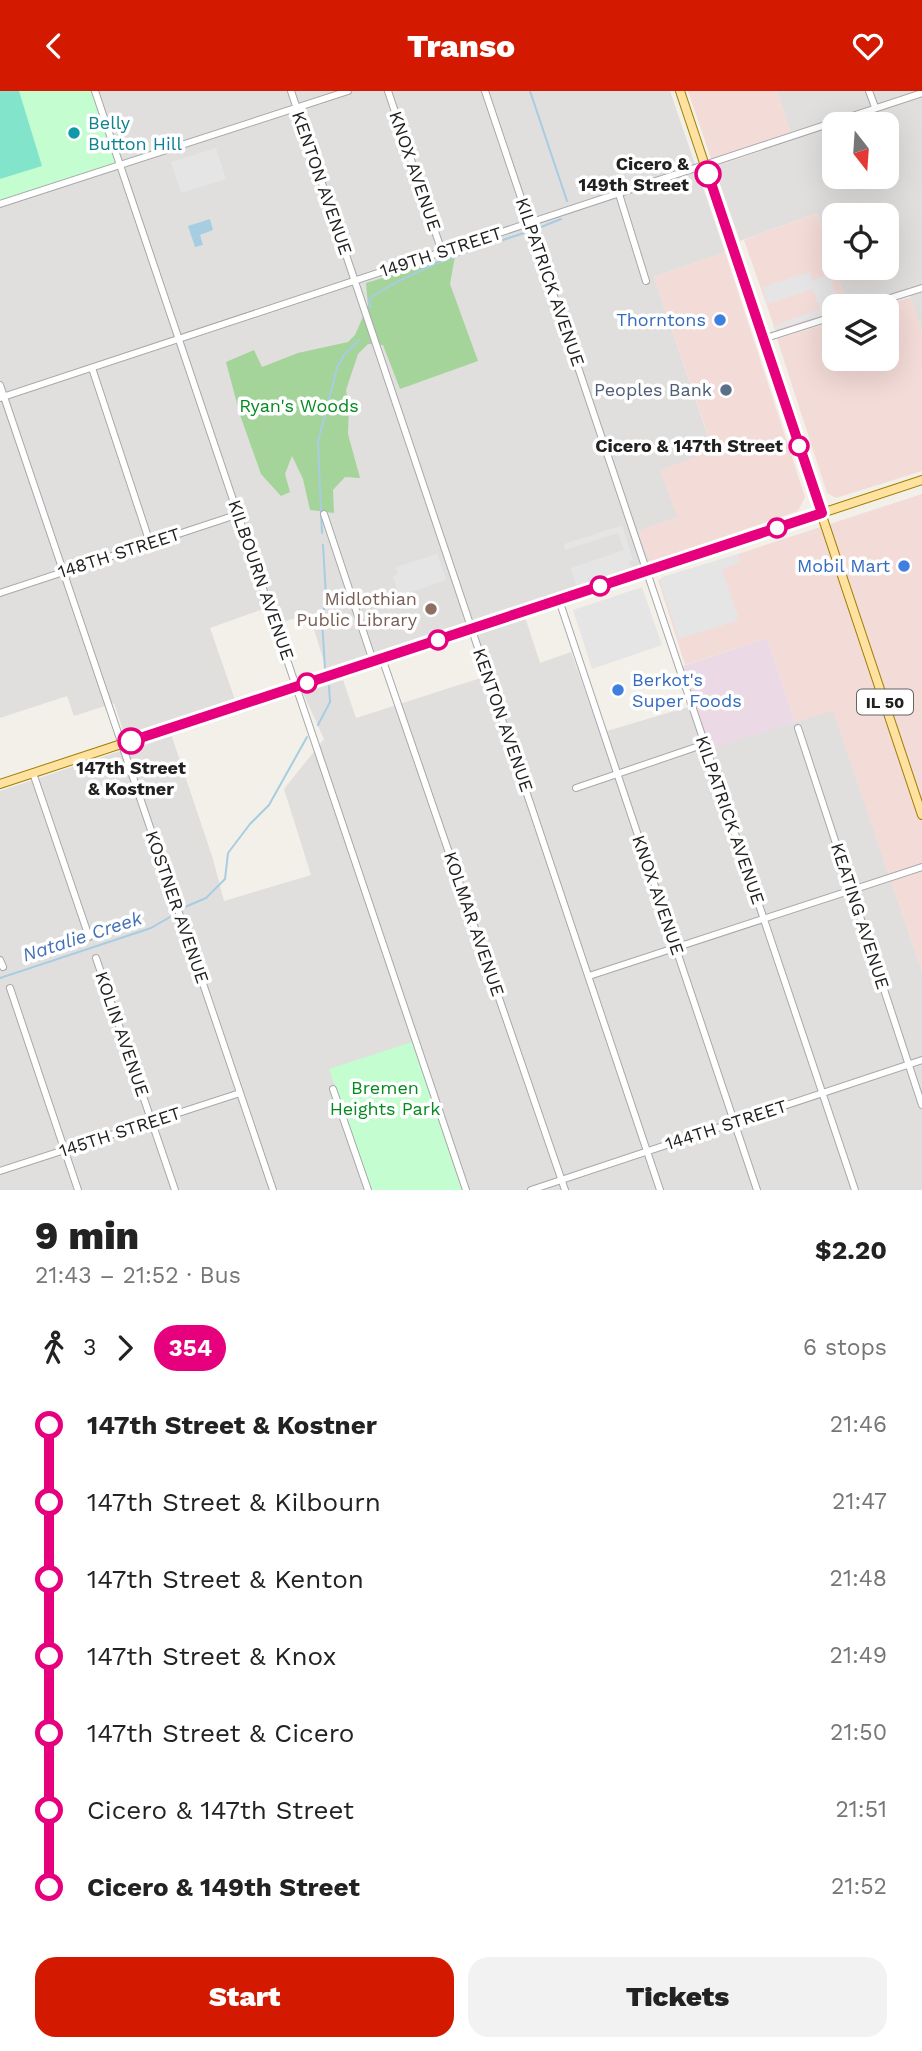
<!DOCTYPE html>
<html lang="en">
<head>
<meta charset="utf-8">
<style>
	:root { --surface:#fff; --page:#f2f2f2; --text:#222; --muted:#767676; --accent:#d31a00 }
	body { margin:0; font-family:"Work Sans",sans-serif; background:var(--page); color:var(--text); height:100vh; display:flex; flex-direction:column; font-size:26px; white-space:nowrap }
	* { box-sizing:border-box; margin:0 }
	p { font-size:23px; color:var(--muted) }
	.icon { flex:none; width:38px; height:38px; fill:none; stroke:currentColor; stroke-width:2; stroke-linecap:round; stroke-linejoin:round }
	.map { position:relative; height:1099px; overflow:hidden }
	.sheet { display:flex; flex-direction:column; background:var(--surface); flex:1 }
	.sheet>* { flex:none }
	.badge { padding:0 14px; border-radius:23px; font-size:24px; line-height:46px }
	.needle { width:46px; rotate:163deg }
	.controls { position:absolute; left:822px; top:21px; display:grid; gap:14px }
	.controls a { display:grid; place-items:center; width:77px; height:77px; border-radius:14px; background:var(--surface); box-shadow:0 7px 28px #0002; font-size:35px }
	.map>.badge { position:absolute; translate:-50% -50%; box-shadow:0 0 0 4px #fff }
	.legs { display:flex; align-items:center; gap:10px; height:77px; padding:0 35px; font-size:23px }
	.legs p { margin-inline-start:auto }
	.overview { display:flex; align-items:center; justify-content:space-between; height:119px; padding:0 35px }
	h1 { font-size:38px; font-weight:800; line-height:52px }
	.button { display:flex; gap:14px; margin-top:auto; padding:14px 35px }
	.button a { flex:1; height:80px; border-radius:21px; background:var(--accent); color:#fff; font-size:28px; font-weight:800; line-height:80px; text-align:center }
	.button a+a { background:var(--page); color:var(--text) }
	ul { padding:0 35px; list-style:none }
	li { display:flex; align-items:center; gap:24px; height:77px; font-size:26px }
	li i { display:grid; place-items:center; width:10px; height:100%; margin:0 9px; background:currentColor }
	li i::after { content:''; width:18px; height:18px; margin:-9px; border:5px solid; border-radius:50%; background:var(--surface) }
	li p { margin-inline-start:auto }
	li:first-child i { background:linear-gradient(#0000 50%,currentColor 0) }
	li:last-child i { background:linear-gradient(currentColor 50%,#0000 0) }
	header { display:flex; justify-content:space-between; align-items:center; height:91px; padding:0 35px; background:var(--accent); color:#fff; font-size:32px; font-weight:800 }
	.map>svg:first-child { display:block }
	.residential { fill:#e0dfde; fill-rule:evenodd }
	.commercial { fill:#f3dbd7 }
	.industrial { fill:#ecd9e6 }
	.forest { fill:#a4d49a }
	.park { fill:#c4fdd0 }
	.pitch { fill:#82e5cb }
	.parking { fill:#e5e5e5 }
	.water { fill:#a6cde2 }
	.lines { fill:none; stroke-linecap:round; stroke-linejoin:round }
	.stream { stroke:#a6cde2; stroke-width:2 }
	.minor-casing { stroke:#a8a8a8; stroke-width:8 }
	.major-casing { stroke:#9f7e00; stroke-width:10 }
	.minor { stroke:#fff; stroke-width:6 }
	.major { stroke:#ffe2a0; stroke-width:8 }
	.line-1-casing { stroke:#fff; stroke-width:16 }
	.line-1 { stroke:#e6007e; stroke-width:10 }
	.culture-dot { fill:#0f9aa8; stroke:#fff; stroke-width:2.5 }
	.stop-1-dot { fill:#fff; stroke:#e6007e; stroke-width:3.5 }
	.shop-dot { fill:#3f7fe0; stroke:#fff; stroke-width:2.5 }
	.service-dot { fill:#5c6f8a; stroke:#fff; stroke-width:2.5 }
	.education-dot { fill:#8d6e63; stroke:#fff; stroke-width:2.5 }
	.labels { text-anchor:middle; stroke-width:7; stroke-linejoin:round; paint-order:stroke }
	.shield { fill:#fff; stroke:#646464; stroke-width:2 }
	.shield-label { font-size:16px; font-weight:bold; fill:#212121 }
	.culture-label { font-size:18px; fill:#0d838f; stroke:#fff; text-anchor:start }
	.stop-label { font-size:18px; font-weight:bold; fill:#212121; stroke:#fff; text-anchor:end }
	.street-label { font-size:18px; fill:#212121; stroke:#fff }
	.shop-label { font-size:18px; fill:#366cbe; stroke:#fff; text-anchor:end }
	.service-label { font-size:18px; fill:#4e5e75; stroke:#fff; text-anchor:end }
	.park-label { font-size:18px; fill:#058a20; stroke:#fff }
	.education-label { font-size:18px; fill:#785e54; stroke:#fff; text-anchor:end }
	.water-label { font-size:19px; font-style:italic; fill:#4671b9; stroke:#fff }
</style>
</head>
<body>
<header><svg class="icon" aria-label="back" viewBox="0 0 24 24"><path d="M15 5l-7 7 7 7"/></svg>Transo<svg class="icon" aria-label="heart" viewBox="0 0 24 24"><path d="M12 20l-8-8c-3-5 5-10 8-4 3-6 11-1 8 4z"/></svg></header>
<div class="map">
<svg width="922" height="1099" viewBox="0 0 922 1099">
	<rect width="100%" height="100%" fill="#f2f0e8"/>
	<path class="residential" d="M0,0H670L725,161L654,186L713,360L678,426L639,440L650,471L327,580L309,523L283,531L277,513L210,537L235,609L126,648L114,612L74,625L67,605L0,627Z
		M777,0H922V241L908,198L857,215H848L835,177H887V124H835V175L817,122L740,150L714,76L793,49ZM835,33H887V86H835Z
		M525,526L540,572L571,561L600,642L688,616L704,659L833,619L922,881V1099H0V700L171,643L213,768L224,810L311,784L284,698L324,648L303,602L343,589L356,627L490,584L476,543Z"/>
	<path class="commercial" d="M688,0H777L793,49L714,76Z
		M817,122L848,215H835V222L776,241L744,149Z
		M725,161L805,406L798,420L650,471L638,440L677,426L660,379L713,359L654,186Z
		M911,206L922,241V380L836,407L827,402L777,248L835,230V268H887V215H882Z
		M922,403V881L833,620L795,631L767,547L685,574L658,489Z"/>
	<path class="industrial" d="M767,547L795,631L710,658L683,575Z"/>
	<path class="forest" d="M455,165L450,193L478,270L400,298L383,254L368,253L358,263L346,299L349,316L348,343L360,387L345,386L333,399L334,422L310,419L303,388L292,365L285,383L290,401L281,405L261,383L240,324L226,271L254,259L262,276L298,262L348,251L355,244L368,214L366,192Z"/>
	<path class="park" d="M0,0H95L120,74L0,113Z
		M412,951L463,1099H372L329,978Z"/>
	<path class="pitch" d="M0,0H19L42,75L0,88Z"/>
	<path class="parking" d="M216,57L226,88L181,102L171,71Z
		M810,181L812,189L829,184L840,215H835V220L775,239L773,235L820,218L813,198L767,213L763,196Z
		M622,434L633,469L629,471L631,476L591,490L588,486V490L576,495L571,477L624,459L618,442L565,459L564,453Z
		M437,463L446,489L399,505L393,485L398,483L396,476Z
		M738,463L740,471L722,479L738,525L736,530L679,548L660,490L662,486Z
		M642,496L662,554L592,578L573,519Z"/>
	<path class="water" d="M210,128L213,139L200,144L203,154L195,156L188,135Z"/>
	<g class="lines">
		<path class="stream" d="M530,0L567,110
			M541,136L561,128
			M371,216L369,212L370,207C415,177 472,159 524,142
			M322,442L318,351L337,277L344,264L359,249
			M323,454L326,505L322,529L325,578
			M318,634L330,611L329,595
			M185,816L206,807L225,788L228,762L250,733L269,714L307,646
			M0,887L151,837L170,826"/>
		<defs>
			<path id="minor" d="M95,0L466,1099
				M291,0L660,1099
				M388,0L442,161
				M485,0L855,1099
				M869,0L875,16
				M619,103L646,190
				M0,113L348,0
				M865,215L922,197
				M763,248L835,225
				M92,277L150,452
				M0,294L273,1099
				M0,307L922,2
				M324,423L373,570
				M0,502L239,423
				M559,509L757,1099
				M382,567L565,1099
				M798,637L922,1014
				M33,682L89,846
				M576,697L705,653
				M96,867L175,1099
				M0,869L3,876
				M589,885L922,776
				M10,897L78,1099
				M333,998L368,1099
				M0,1080L240,1002
				M531,1099L922,969"/>
			<path id="major" d="M680,0L922,724
				M0,693L922,389"/>
		</defs>
		<use href="#minor" class="minor-casing"/>
		<use href="#major" class="major-casing"/>
		<use href="#minor" class="minor"/>
		<use href="#major" class="major"/>
	</g>
	<g class="lines">
		<defs>
			<path id="line-1" d="M131,650L822,422L708,83"/>
		</defs>
		<use href="#line-1" class="line-1-casing"/>
		<use href="#line-1" class="line-1"/>
	</g>
	<circle class="culture-dot" cx="74" cy="42" r="7"/>
	<g class="stop-1-dot">
		<circle cx="708" cy="83" r="12"/>
		<circle cx="799" cy="355" r="9"/>
		<circle cx="777" cy="437" r="9"/>
		<circle cx="600" cy="495" r="9"/>
		<circle cx="438" cy="549" r="9"/>
		<circle cx="307" cy="592" r="9"/>
		<circle cx="131" cy="650" r="12"/>
	</g>
	<g class="shop-dot">
		<circle cx="720" cy="229" r="7"/>
		<circle cx="904" cy="475" r="7"/>
		<circle cx="618" cy="599" r="7"/>
	</g>
	<circle class="service-dot" cx="726" cy="299" r="7"/>
	<circle class="education-dot" cx="431" cy="518" r="7"/>
	<g class="labels">
		<rect class="shield" x="857" y="598.5" width="56" height="25" rx="5"/>
		<g class="shield-label">
			<text x="885" y="617">IL 50</text>
		</g>
		<g class="culture-label">
			<text x="88" y="38">Belly<tspan x="88" dy="21">Button Hill</tspan></text>
		</g>
		<g class="stop-label">
			<text x="689" y="79">Cicero &amp;<tspan x="689" dy="21">149th Street</tspan></text>
			<text x="783" y="361">Cicero &amp; 147th Street</text>
			<text x="131" y="683" text-anchor="middle">147th Street<tspan x="131" dy="21">&amp; Kostner</tspan></text>
		</g>
		<g class="street-label">
			<text transform="translate(415 80) rotate(71)" y="6">KNOX AVENUE</text>
			<text transform="translate(322 92) rotate(71)" y="6">KENTON AVENUE</text>
			<text transform="translate(441 161) rotate(-18)" y="6">149TH STREET</text>
			<text transform="translate(550 191) rotate(71)" y="6">KILPATRICK AVENUE</text>
			<text transform="translate(119 462) rotate(-18)" y="6">148TH STREET</text>
			<text transform="translate(261 489) rotate(71)" y="6">KILBOURN AVENUE</text>
			<text transform="translate(503 629) rotate(71)" y="6">KENTON AVENUE</text>
			<text transform="translate(730 729) rotate(71)" y="6">KILPATRICK AVENUE</text>
			<text transform="translate(658 804) rotate(71)" y="6">KNOX AVENUE</text>
			<text transform="translate(177 816) rotate(71)" y="6">KOSTNER AVENUE</text>
			<text transform="translate(860 825) rotate(72)" y="6">KEATING AVENUE</text>
			<text transform="translate(474 833) rotate(71)" y="6">KOLMAR AVENUE</text>
			<text transform="translate(122 943) rotate(71)" y="6">KOLIN AVENUE</text>
			<text transform="translate(726 1034) rotate(-18)" y="6">144TH STREET</text>
			<text transform="translate(120 1041) rotate(-18)" y="6">145TH STREET</text>
		</g>
		<g class="shop-label">
			<text x="706" y="235">Thorntons</text>
			<text x="890" y="481">Mobil Mart</text>
			<text x="632" y="595" text-anchor="start">Berkot's<tspan x="632" dy="21">Super Foods</tspan></text>
		</g>
		<g class="service-label">
			<text x="712" y="305">Peoples Bank</text>
		</g>
		<g class="park-label">
			<text x="299" y="321">Ryan's Woods</text>
			<text x="385" y="1003">Bremen<tspan x="385" dy="21">Heights Park</tspan></text>
		</g>
		<g class="education-label">
			<text x="417" y="514">Midlothian<tspan x="417" dy="21">Public Library</tspan></text>
		</g>
		<g class="water-label">
			<text transform="translate(82 845) rotate(-18)" y="7">Natalie Creek</text>
		</g>
	</g>
</svg>
<div class="controls">
<a><svg class="needle" viewBox="-14 -14 28 28"><path d="M0-13l5 13h-10z" fill="#e53935"/><path d="M0 13l5-13h-10z" fill="#767676"/></svg></a>
<a><svg class="icon" aria-label="locate" viewBox="0 0 24 24"><circle cx="12" cy="12" r="6"/><path d="M12 2v4M12 18v4M2 12h4M18 12h4"/></svg></a>
<a><svg class="icon" aria-label="layers" viewBox="0 0 24 24"><path d="M12 4l9 5-9 5-9-5zM3 14l9 5 9-5"/></svg></a>
</div>
</div>
<section class="sheet">
<div class="overview"><div><h1>9 min</h1><p>21:43 – 21:52 · Bus</p></div><b>$2.20</b></div>
<div class="legs"><svg class="icon" aria-label="walk" viewBox="0 0 24 24"><circle cx="13" cy="4" r="2"/><path d="M13 8l-2 6 4 7M11 14l-3 7M7 12l3-4h3l4 4"/></svg>3<svg class="icon" aria-label="forward" viewBox="0 0 24 24"><path d="M9 5l7 7-7 7"/></svg><b class="badge" style="background:#e6007e;color:#fff">354</b><p>6 stops</p></div>
<ul>
<li><i style="color:#e6007e"></i><b>147th Street &amp; Kostner</b><p>21:46</p></li>
<li><i style="color:#e6007e"></i><span>147th Street &amp; Kilbourn</span><p>21:47</p></li>
<li><i style="color:#e6007e"></i><span>147th Street &amp; Kenton</span><p>21:48</p></li>
<li><i style="color:#e6007e"></i><span>147th Street &amp; Knox</span><p>21:49</p></li>
<li><i style="color:#e6007e"></i><span>147th Street &amp; Cicero</span><p>21:50</p></li>
<li><i style="color:#e6007e"></i><span>Cicero &amp; 147th Street</span><p>21:51</p></li>
<li><i style="color:#e6007e"></i><b>Cicero &amp; 149th Street</b><p>21:52</p></li>
</ul>
<div class="button"><a>Start</a><a>Tickets</a></div>
</section>
</body>
</html>
